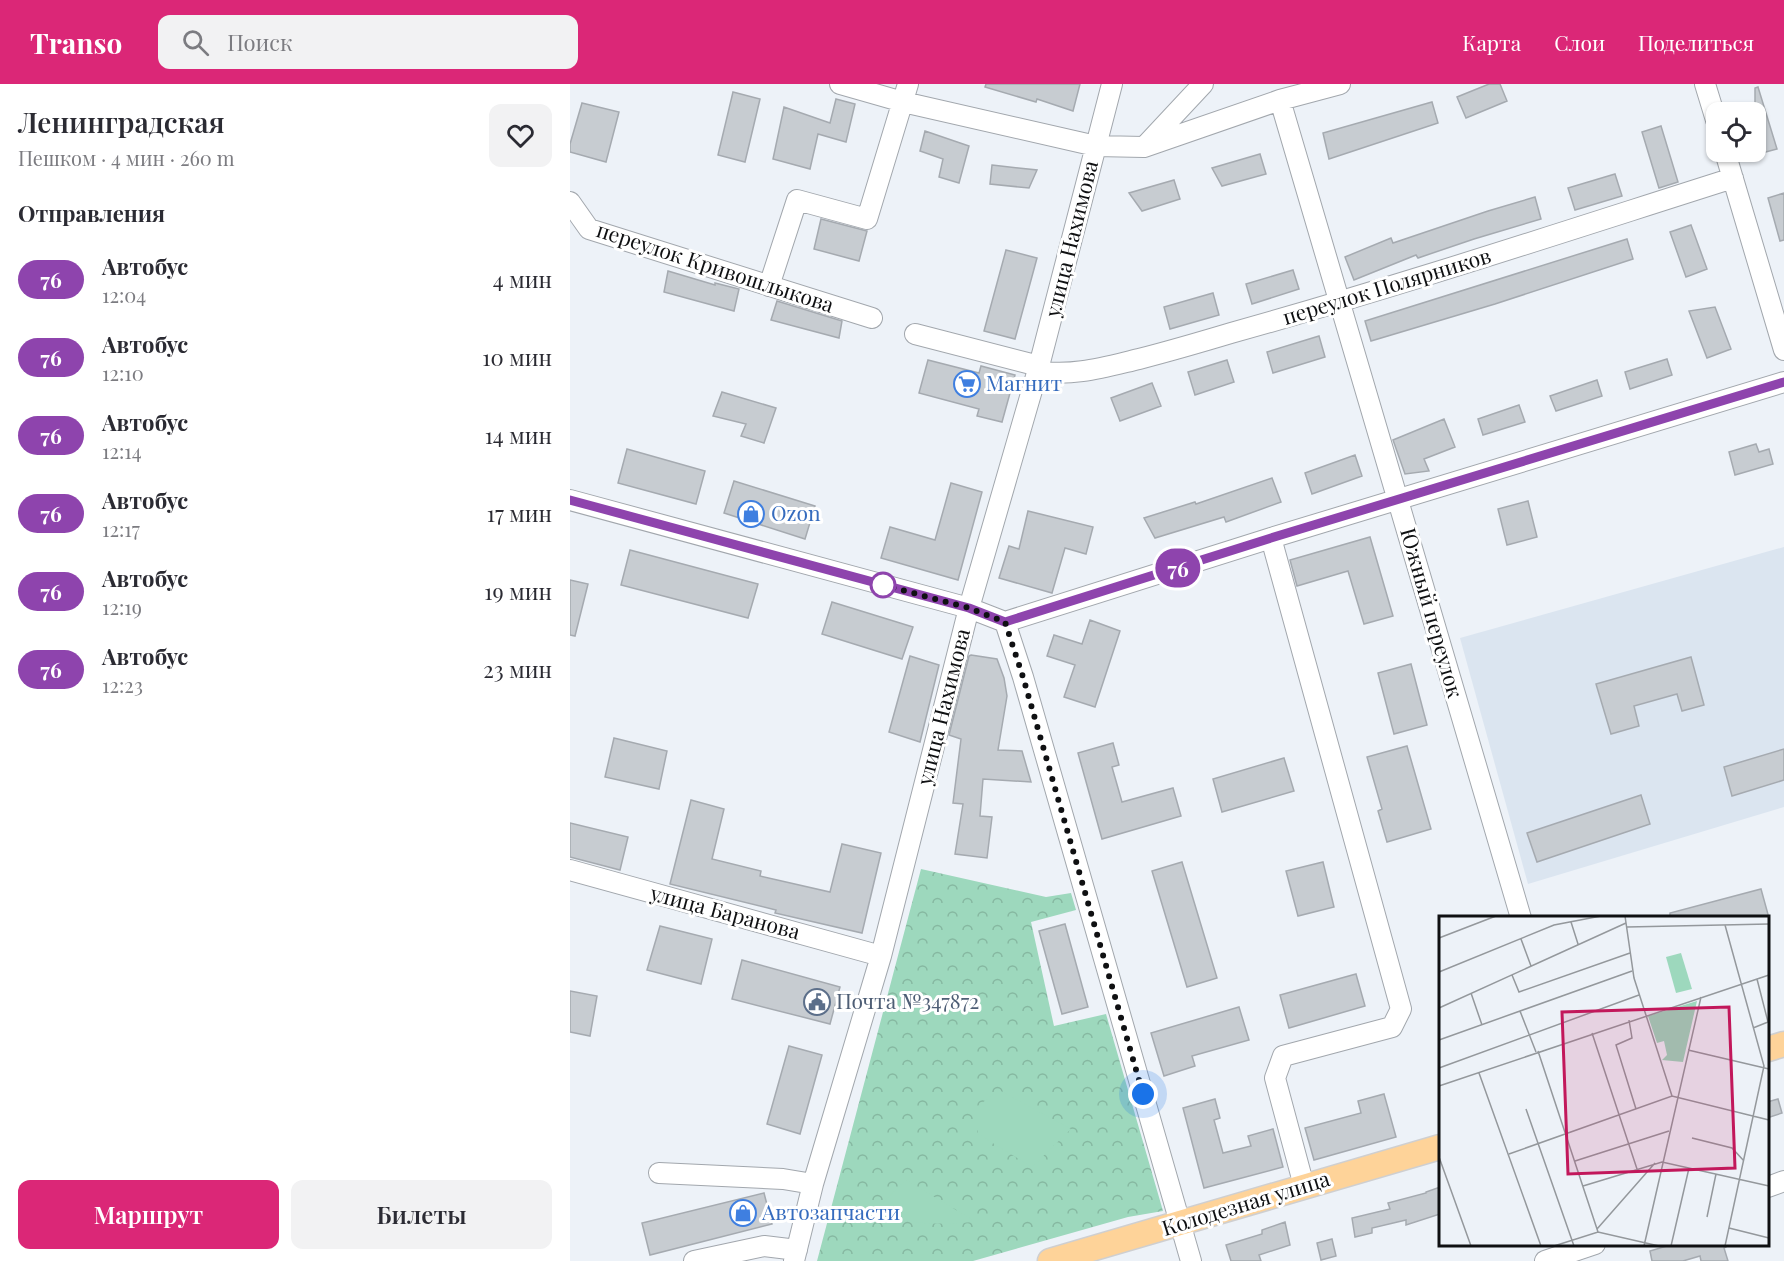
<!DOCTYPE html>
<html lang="ru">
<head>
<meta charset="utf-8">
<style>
	:root { --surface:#fff; --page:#f2f2f3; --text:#2b2b33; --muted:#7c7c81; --accent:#db2777 }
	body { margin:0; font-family:"Playfair Display",serif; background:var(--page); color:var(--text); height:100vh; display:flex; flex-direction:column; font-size:22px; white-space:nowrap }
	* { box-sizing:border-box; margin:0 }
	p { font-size:20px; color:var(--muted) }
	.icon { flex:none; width:33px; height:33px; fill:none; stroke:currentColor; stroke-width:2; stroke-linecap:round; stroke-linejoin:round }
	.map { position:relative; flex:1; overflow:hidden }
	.sheet { display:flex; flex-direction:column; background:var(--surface); width:570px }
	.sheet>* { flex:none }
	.badge { padding:0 12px; border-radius:20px; font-size:21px; line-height:39px }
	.buttons { position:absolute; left:1136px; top:18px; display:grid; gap:12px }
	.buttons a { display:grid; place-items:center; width:60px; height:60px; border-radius:12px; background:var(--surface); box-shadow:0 2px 4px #0004; font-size:30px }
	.you { position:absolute; width:30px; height:30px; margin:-15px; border:4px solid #fff; border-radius:50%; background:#1a73e8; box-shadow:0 0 0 9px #1a73e833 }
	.map>.badge { position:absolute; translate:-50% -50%; box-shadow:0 0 0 3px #fff }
	h2 { padding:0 18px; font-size:22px; line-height:54px }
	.round { display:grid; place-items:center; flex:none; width:63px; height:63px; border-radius:12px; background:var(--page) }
	.summary { display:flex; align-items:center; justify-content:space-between; height:102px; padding:0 18px }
	h1 { font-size:28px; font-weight:600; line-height:45px }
	.primary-button { display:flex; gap:12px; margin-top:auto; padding:12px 18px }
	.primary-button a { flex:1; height:69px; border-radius:12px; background:var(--accent); color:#fff; font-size:24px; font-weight:600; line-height:69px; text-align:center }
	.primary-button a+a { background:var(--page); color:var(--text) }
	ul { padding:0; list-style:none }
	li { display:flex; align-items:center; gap:18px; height:78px; padding:0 18px }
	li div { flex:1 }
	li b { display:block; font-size:22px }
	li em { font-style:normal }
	li .badge { min-width:66px; font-weight:700; text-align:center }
	header { display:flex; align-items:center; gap:36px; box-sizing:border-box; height:84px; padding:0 30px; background:var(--accent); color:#fff }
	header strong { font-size:28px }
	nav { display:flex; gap:33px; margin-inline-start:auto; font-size:21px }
	.search { width:420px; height:54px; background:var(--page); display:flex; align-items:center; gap:15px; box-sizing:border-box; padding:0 21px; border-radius:12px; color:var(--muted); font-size:22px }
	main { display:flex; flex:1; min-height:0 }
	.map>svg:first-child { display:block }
	.built { fill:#dbe5f0 }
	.park { fill:url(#park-crowns) }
	.pitch { fill:#9dd8bd }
	.building { fill:#c7ccd1; stroke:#a5aab0; stroke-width:1.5 }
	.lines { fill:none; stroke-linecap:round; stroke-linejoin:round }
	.minor-casing { stroke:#a2a7ad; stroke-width:22 }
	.major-casing { stroke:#cfcfd0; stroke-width:27 }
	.minor { stroke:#fff; stroke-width:20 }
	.major { stroke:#fed399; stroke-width:24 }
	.line-casing { stroke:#fff; stroke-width:14 }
	.line { stroke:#8e44ad; stroke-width:9 }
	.walk { stroke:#0f1012; stroke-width:6; stroke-dasharray:0 10.8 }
	.stop-dot { fill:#fff; stroke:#8e44ad; stroke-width:3 }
	.labels { text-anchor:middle; stroke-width:6; stroke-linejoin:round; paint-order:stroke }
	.street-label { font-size:21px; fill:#0f1012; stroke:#fff }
	.shop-label { font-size:21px; fill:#366cbe; stroke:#fff; text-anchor:start }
	.service-label { font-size:21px; fill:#4e5e75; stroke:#fff; text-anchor:start }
	.inset-road { fill:none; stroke:#94989c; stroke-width:1.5 }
	.view { fill:#c2185b; fill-opacity:0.15; stroke:#c2185b; stroke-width:3 }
	.inset-edge { fill:none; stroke:#0f1012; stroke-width:3 }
</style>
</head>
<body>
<header>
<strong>Transo</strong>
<div class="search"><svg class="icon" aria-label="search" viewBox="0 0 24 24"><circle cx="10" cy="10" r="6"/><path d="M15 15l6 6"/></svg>Поиск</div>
<nav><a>Карта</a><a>Слои</a><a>Поделиться</a></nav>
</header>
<main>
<section class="sheet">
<div class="summary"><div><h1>Ленинградская</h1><p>Пешком · 4 мин · 260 m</p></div><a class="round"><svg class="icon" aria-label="heart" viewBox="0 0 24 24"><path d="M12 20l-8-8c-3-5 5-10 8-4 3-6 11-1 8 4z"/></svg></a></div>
<h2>Отправления</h2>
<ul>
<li><span class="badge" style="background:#8e44ad;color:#fff">76</span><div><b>Автобус</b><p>12:04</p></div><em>4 мин</em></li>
<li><span class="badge" style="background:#8e44ad;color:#fff">76</span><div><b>Автобус</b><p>12:10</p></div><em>10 мин</em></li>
<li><span class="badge" style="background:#8e44ad;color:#fff">76</span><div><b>Автобус</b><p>12:14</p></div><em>14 мин</em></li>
<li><span class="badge" style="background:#8e44ad;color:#fff">76</span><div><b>Автобус</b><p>12:17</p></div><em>17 мин</em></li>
<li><span class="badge" style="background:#8e44ad;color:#fff">76</span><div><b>Автобус</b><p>12:19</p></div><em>19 мин</em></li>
<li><span class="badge" style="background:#8e44ad;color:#fff">76</span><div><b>Автобус</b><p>12:23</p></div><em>23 мин</em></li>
</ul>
<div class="primary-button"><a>Маршрут</a><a>Билеты</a></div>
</section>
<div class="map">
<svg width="1214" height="1177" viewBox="0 0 1214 1177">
	<defs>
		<pattern id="park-crowns" width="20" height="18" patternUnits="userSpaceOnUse" patternTransform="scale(1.5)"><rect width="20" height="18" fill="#9dd8bd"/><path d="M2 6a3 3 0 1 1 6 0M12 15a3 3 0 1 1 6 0" fill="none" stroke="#86b8a1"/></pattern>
	</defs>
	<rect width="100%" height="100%" fill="#edf2f8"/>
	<path class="built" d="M1214,463V723L958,800L890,554Z"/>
	<path class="park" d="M351,785L476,813L501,809L506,826L461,838L484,942L536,930L593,1127L558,1133L403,1177H247Z"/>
	<path class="pitch" d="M429,1006L501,1045L462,1083L408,1050V1022Z
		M336,1096L406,1138C370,1140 339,1143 306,1125Z"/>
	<path class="building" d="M416,0H510L503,27L467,15L466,18L415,3Z
		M919,0H930L937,17L896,34L887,13Z
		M1188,3L1207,65L1188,70L1185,59V4Z
		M163,8L190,15L175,78L148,71Z
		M266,15L285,20L276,58L248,50L240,85L203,75L214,23L260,39Z
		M862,18L868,39L759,75L753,49Z
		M12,19L49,28L36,78L0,68V60Z
		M1091,42L1108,98L1089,104L1072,48Z
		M355,47L399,62L389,99L369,93L373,75L350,67Z
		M690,70L696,90L652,102L642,84Z
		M422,81L467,86L459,104L420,100Z
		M1045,90L1052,112L1005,126L998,104Z
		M604,96L610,115L572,127L559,109Z
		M1214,109V156L1210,157L1198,114Z
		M965,113L971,135L904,155L848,174L846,171L784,196L775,173L821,154L823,159L918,127Z
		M251,135L297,147L289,177L244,165Z
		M1121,141L1137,185L1116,193L1100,148Z
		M1057,155L1063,175L925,220L801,257L795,237Z
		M436,166L467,174L445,255L414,247Z
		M723,186L729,205L682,220L676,200Z
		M98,187L145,201V199L169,205L164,227L94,208Z
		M643,209L649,231L600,245L594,223Z
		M207,217L272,237L269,254L201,236Z
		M1145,223L1161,265L1137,274L1119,227Z
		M749,252L755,273L703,289L697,268Z
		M1097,275L1102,291L1060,305L1055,288Z
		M358,276L409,289L411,282L445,291L432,338L407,332L409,325L349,309Z
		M657,276L664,298L625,311L618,288Z
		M1027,296L1032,312L986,327L980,312Z
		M582,299L591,322L550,337L541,314Z
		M152,308L206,324L194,359L171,352L176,340L143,332Z
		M949,321L955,338L913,351L908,335Z
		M874,335L885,363L854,375L859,387L835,390L823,356Z
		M1186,360L1189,368L1199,365L1203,380L1165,391L1159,368Z
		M57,365L135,387L126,420L48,399Z
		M785,371L792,392L742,410L735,389Z
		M702,394L711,418L656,438L654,433L585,454L574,434L625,418L626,420Z
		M164,397L245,422L235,455L154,429Z
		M381,399L412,408L388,496L311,474L320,443L365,456Z
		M958,417L967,453L937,461L928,425Z
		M458,427L523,443L516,470L495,464L482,509L429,494L439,462L449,465Z
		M800,453L823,532L794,540L778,487L727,502L720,476Z
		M60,466L188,500L178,534L51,501Z
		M0,496L18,500L5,552L0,551Z
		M262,518L343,543L332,575L252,550Z
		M520,536L550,547L525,623L494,613L505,581L477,572L484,551L512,560Z
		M401,571L427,575L434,594L437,612L428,666L452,667L461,698L413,695L410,732L422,733L417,774L385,770L393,720L383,719L391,655L379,651L399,572Z
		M340,572L369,581L350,658L319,648Z
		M1121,573L1134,621L1112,627L1107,610L1064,622L1069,642L1041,650L1026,600Z
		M841,580L857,641L824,650L808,589Z
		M44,654L97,667L89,705L35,693Z
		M543,659L549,681L542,683L552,718L603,704L611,732L532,755L508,669Z
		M837,662L861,745L817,758L808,727L812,725L797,673Z
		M1214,665V696L1162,712L1154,683Z
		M714,674L724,707L652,728L643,695Z
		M1071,711L1080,740L967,778L957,749Z
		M121,716L154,725L142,775L191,787L190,792L260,808L272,760L311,769L292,849L205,829L206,826L100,800Z
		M0,739L58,753L50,786L0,773Z
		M612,778L647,894L617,903L582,787Z
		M753,778L764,823L728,832L716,787Z
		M1191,805L1199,834H1100V829Z
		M495,840L518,923L492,930L469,847Z
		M90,842L142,855L131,900L77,886Z
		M172,876L270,903L260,940L162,915Z
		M786,890L795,922L719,944L710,911Z
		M0,907L27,912L20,952L0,948Z
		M669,923L679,956L622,972L625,982L594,992L581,949Z
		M219,962L252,971L230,1050L197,1040Z
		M814,1010L826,1053L744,1076L735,1044L791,1029L788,1017Z
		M645,1015L650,1034L644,1036L653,1069L681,1062L678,1052L703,1045L713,1083L634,1104L613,1024Z
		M1208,1015L1212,1029L1197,1034V1018Z
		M870,1103V1130L836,1141V1136L802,1144V1149L785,1153L782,1134L820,1125L818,1119L856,1109V1108Z
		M194,1109L202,1140L80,1171L72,1139Z
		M715,1138L720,1161L689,1171L691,1177H661L656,1161L692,1150V1146Z
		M762,1155L766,1172L751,1176L747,1159Z
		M1100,1161H1155L1156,1163L1154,1164L1158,1177H1131L1130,1172L1113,1177H1082L1080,1167Z"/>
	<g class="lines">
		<defs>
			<path id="minor" d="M270,0L333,18L526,62L574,63L710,16L770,0
				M1135,0L1146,36
				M710,16L951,834
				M576,61L633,0
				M1155,68L1214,266
				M0,118L19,145L302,234
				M199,202L227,116L297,135L338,0
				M345,250L469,282
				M467,287C503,293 535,283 569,275C600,267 631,258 661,249C830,202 996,147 1163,94
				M0,416L399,524L435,538L701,454L1214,298
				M701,454L831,925L822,943L713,972L705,994L734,1102
				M435,538L453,593L621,1177
				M0,786L311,872
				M89,1089L213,1095L243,1100
				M1198,1103L1214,1097
				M124,1177L194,1162L227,1166
				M224,1177L243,1100L311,872L399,524L469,282L542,0
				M975,1177L1025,1160"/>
			<path id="major" d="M1198,965L1214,960
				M480,1177L870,1063"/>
		</defs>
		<use href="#minor" class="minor-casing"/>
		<use href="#major" class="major-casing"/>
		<use href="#minor" class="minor"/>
		<use href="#major" class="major"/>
	</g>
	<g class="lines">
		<defs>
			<path id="line" d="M0,416L399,524L435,538L701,454L1214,298"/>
		</defs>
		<use href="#line" class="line-casing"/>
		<use href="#line" class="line"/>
		<path class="walk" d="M313,501L399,524L435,538L453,593L573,1010"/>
	</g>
	<defs>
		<symbol id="supermarket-ring" viewBox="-11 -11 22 22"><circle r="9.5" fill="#fff" stroke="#3f7fe0" stroke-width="1.5"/><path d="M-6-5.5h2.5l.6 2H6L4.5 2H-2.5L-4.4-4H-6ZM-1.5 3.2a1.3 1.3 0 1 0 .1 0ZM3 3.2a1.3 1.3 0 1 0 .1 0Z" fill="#3f7fe0"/></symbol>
		<symbol id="shop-ring" viewBox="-11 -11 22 22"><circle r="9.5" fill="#fff" stroke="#3f7fe0" stroke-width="1.5"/><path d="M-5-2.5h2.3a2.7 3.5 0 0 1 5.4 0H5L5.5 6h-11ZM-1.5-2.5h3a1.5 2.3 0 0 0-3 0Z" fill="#3f7fe0"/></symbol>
		<symbol id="civic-ring" viewBox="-11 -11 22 22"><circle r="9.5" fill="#fff" stroke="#5c6f8a" stroke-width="1.5"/><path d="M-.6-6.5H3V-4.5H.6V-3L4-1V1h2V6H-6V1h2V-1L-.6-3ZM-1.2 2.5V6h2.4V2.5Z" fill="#5c6f8a"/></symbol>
	</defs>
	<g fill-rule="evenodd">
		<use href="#supermarket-ring" x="382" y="285" width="30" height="30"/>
		<use href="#shop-ring" x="166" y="415" width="30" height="30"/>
		<use href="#civic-ring" x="232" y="903" width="30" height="30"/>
		<use href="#shop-ring" x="158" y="1114" width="30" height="30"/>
	</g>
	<circle class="stop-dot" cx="313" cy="501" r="12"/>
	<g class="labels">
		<g class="street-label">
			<text transform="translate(502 155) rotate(-76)" y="7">улица Нахимова</text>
			<text transform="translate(145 184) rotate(18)" y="7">переулок Кривошлыкова</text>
			<text transform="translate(817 203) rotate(-17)" y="7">переулок Полярников</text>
			<text transform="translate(861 529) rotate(74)" y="7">Южный переулок</text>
			<text transform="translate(374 623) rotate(-76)" y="7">улица Нахимова</text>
			<text transform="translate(155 829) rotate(15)" y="7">улица Баранова</text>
			<text transform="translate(676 1120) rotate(-17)" y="7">Колодезная улица</text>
		</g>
		<g class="shop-label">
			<text x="416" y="307">Магнит</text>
			<text x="201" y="437">Ozon</text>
			<text x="192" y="1136">Автозапчасти</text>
		</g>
		<g class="service-label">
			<text x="266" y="925">Почта №347872</text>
		</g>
	</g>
	<g transform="translate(869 832)">
		<rect width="330" height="330" fill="#edf2f8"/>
		<path d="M258,85L244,146L223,144L228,139L225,125L218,127L209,100Z" fill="#9dd8bd"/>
		<path d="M242,37L253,73L237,77L227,41Z" fill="#9dd8bd"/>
		<path class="inset-road" d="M186,0L195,62L233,180M132,6L139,28M188,11L330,8M0,22L57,0M82,23L92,50M0,56L115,9L162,0M73,59L80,76L191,37M32,77L43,109M0,92L187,7M81,95L97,136M190,104L193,122L177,129L197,193M314,112L329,106L318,63M153,117L198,253M0,124L193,55M249,134L330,153M99,135L159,316M0,152L200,79M40,157L102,330M0,170L330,59M87,193L135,330M253,222L293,232L305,245M70,238L233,180L330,204M0,241L32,330M136,245L230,215M144,270L223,246L330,270M268,301L277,258M290,312L330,322M158,313L216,247M115,330L159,316L220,330M205,330L262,81M232,330L250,252M286,330L325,150L286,9"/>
		<path class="view" d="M290,91L296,252L129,258L123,96Z"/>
		<rect width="330" height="330" class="inset-edge"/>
	</g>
</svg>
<div class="buttons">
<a><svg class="icon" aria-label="locate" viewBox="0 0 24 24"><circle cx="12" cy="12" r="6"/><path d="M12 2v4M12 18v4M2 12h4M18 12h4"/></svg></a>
</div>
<div class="you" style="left:573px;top:1010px"></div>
<b class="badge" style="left:608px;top:484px;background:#8e44ad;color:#fff">76</b>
</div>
</main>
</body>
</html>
